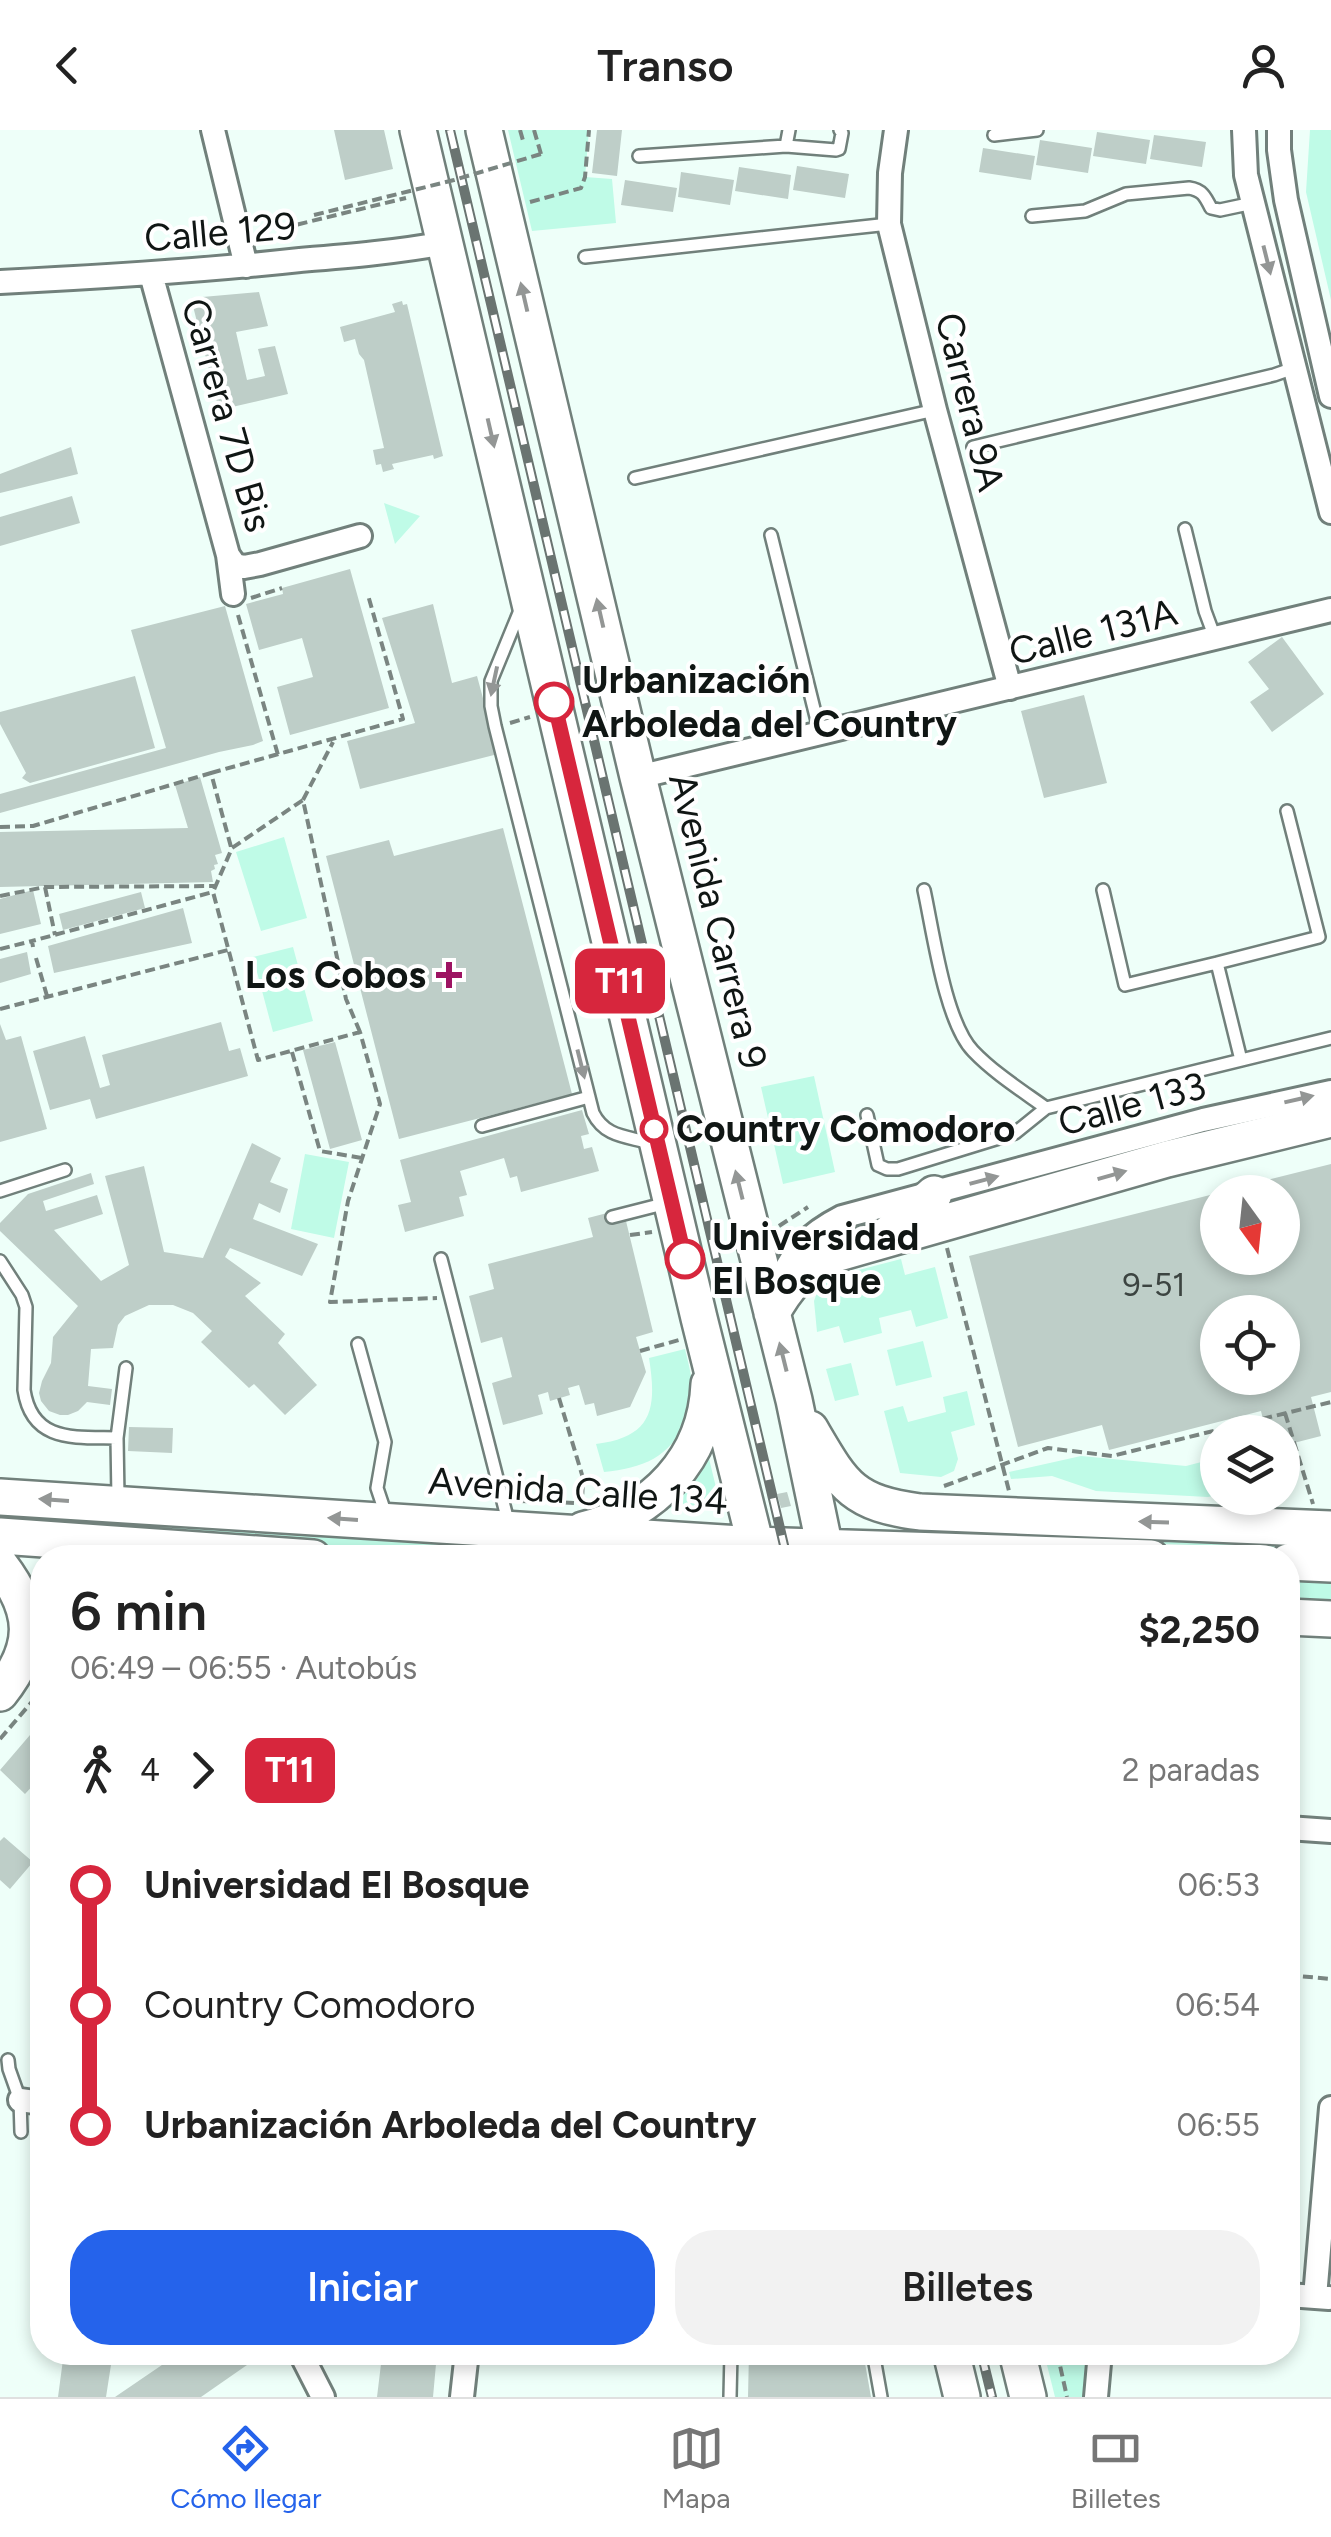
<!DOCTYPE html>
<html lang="es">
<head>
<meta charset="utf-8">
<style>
	:root { --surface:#fff; --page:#f2f2f2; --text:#222; --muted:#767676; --line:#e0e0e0; --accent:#2563eb }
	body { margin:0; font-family:Figtree,sans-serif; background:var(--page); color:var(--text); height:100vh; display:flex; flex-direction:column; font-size:38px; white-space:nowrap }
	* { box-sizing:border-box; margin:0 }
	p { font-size:32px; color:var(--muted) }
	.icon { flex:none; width:55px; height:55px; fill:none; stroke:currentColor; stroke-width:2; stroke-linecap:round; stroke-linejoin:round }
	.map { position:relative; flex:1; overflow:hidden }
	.details { position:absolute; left:30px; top:1415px; width:1270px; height:820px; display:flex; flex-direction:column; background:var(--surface); border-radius:40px; box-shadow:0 5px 15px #0003 }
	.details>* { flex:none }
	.badge { padding:0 20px; border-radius:15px; font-size:35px; line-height:65px }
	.needle { width:65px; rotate:165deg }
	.fabs { position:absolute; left:1200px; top:1045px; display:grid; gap:20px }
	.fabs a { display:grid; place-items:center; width:100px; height:100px; border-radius:50%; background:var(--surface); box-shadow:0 5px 15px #0003; font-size:50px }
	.map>.badge { position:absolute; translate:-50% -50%; box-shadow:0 0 0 5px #fff }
	.legs { display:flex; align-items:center; gap:15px; height:110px; padding:0 40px; font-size:32px }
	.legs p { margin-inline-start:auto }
	.head { display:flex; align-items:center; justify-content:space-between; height:170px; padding:0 40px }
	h1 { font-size:55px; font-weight:600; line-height:75px }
	.button { display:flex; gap:20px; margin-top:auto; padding:20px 40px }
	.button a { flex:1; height:115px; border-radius:40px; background:var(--accent); color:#fff; font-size:40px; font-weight:600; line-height:115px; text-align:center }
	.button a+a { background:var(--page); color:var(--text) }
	ul { padding:0 40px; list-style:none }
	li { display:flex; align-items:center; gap:35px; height:120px; font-size:38px }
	li i { display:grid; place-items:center; width:15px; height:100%; margin:0 12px; background:currentColor }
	li i::after { content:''; width:25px; height:25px; margin:-12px; border:8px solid; border-radius:50%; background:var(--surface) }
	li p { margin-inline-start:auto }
	li:first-child i { background:linear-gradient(#0000 50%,currentColor 0) }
	li:last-child i { background:linear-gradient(currentColor 50%,#0000 0) }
	header { display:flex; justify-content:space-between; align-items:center; height:130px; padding:0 40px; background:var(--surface); font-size:45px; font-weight:600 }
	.tabs { display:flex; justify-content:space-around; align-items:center; height:140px; border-top:2px solid var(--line); background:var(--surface); font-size:28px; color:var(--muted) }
	.tabs a { display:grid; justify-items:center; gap:5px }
	.tabs .active { color:var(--accent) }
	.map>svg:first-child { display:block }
	.green { fill:#bffbe7 }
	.building { fill:#becec8; fill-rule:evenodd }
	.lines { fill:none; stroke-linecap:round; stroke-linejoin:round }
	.service-casing { stroke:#71807b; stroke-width:16 }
	.minor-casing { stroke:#71807b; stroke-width:28 }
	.primary-casing { stroke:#71807b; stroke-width:40 }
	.path { stroke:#7a8581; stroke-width:4; stroke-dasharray:10 5; stroke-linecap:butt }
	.service { stroke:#fff; stroke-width:11 }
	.minor { stroke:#fff; stroke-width:22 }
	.primary { stroke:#fff; stroke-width:35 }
	.rail-casing { stroke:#6a7471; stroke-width:10 }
	.rail { stroke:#fff; stroke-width:6; stroke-dasharray:19; stroke-linecap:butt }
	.path-bridge { stroke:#7a8581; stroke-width:4; stroke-dasharray:10 5; stroke-linecap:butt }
	.oneway { fill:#939695 }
	.line-1-casing { stroke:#fff; stroke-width:22 }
	.line-1 { stroke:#d7263d; stroke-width:15 }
	.stop-1-dot { fill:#fff; stroke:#d7263d; stroke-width:5 }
	.poi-dot { fill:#9d1362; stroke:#fff; stroke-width:4 }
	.labels { text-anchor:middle; stroke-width:8; stroke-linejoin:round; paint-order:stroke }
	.number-label { font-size:32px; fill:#3c4441 }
	.street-label { font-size:38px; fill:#101614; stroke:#fff }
	.stop-label { font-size:38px; font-weight:bold; fill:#101614; stroke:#fff; text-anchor:start }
	.poi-label { font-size:38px; font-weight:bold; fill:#101614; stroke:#fff; text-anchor:end }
</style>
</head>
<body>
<header><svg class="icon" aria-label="back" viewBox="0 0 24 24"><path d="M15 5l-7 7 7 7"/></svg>Transo<svg class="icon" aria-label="person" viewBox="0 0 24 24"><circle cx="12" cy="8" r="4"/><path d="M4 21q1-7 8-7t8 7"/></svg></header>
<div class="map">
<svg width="1331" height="2267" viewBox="0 0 1331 2267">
	<rect width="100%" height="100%" fill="#eefff9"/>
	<path class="green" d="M508,0H589L585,47L612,49L616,93L532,101Z
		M1310,0H1331V170L1306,62Z
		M384,373L420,386L395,414Z
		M284,707L307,788L261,801L236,722Z
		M293,817L313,891L273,902L253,827Z
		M814,946L835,1042L783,1054L761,957Z
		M305,1024L349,1032L334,1108L291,1099Z
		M901,1129L905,1145L935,1137L948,1188L916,1197L911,1180L879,1188L882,1203L844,1213L839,1196L817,1202L814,1171L819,1157L828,1148Z
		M923,1211L932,1247L896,1256L887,1220Z
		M685,1219C688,1232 692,1245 692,1259C693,1270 690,1279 686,1289C671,1328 642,1338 604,1342L596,1314C653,1307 657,1278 649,1228Z
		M851,1233L859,1265L835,1271L826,1239Z
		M967,1261L975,1295L951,1302L958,1329L954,1341L941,1347L900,1343L884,1281L903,1276L908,1292L946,1282L943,1267Z
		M706,1316L720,1374L716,1380L660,1378Z
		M1081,1326L1186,1336L1217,1328V1365L1208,1367L1096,1361L1052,1346L1011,1349L1009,1342Z
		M0,1378L724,1427L417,1428L130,1410L0,1399Z
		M1086,1395L1284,1404L1299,1419L1089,1411Z
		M1288,1444L1331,1445V1480L1288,1479Z
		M1044,2223H1088L1084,2267H1055Z"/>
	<path class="building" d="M334,0H384L393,39L345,50Z
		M597,0H622L617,46L592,43Z
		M1097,2L1150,10L1146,34L1093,26Z
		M1154,5L1206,12L1202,37L1150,29Z
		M1040,10L1092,18L1088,43L1036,35Z
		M983,18L1035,26L1031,50L979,42Z
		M797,36L849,44L845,68L793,60Z
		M739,37L791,45L788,69L735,61Z
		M681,42L734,50L730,75L678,67Z
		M625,50L677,58L673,82L621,75Z
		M259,162L268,196L236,202L247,250L265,246L258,219L275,216L288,264L219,280L191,168Z
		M402,171L403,175L407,174L443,326L434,329L433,325L392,334L394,339L383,342L381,334L376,335L373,320L384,318L364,230L359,224L355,209L344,212L340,197L395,182L392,174Z
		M71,317L78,344L0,363V344Z
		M72,366L80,393L0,416V387Z
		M350,439L389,578L290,605L277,557L313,547L302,508L259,520L246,474L283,464L282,458Z
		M433,474L452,553L477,546L498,624L360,659L347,611L415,593L382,488Z
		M225,476L263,611L253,615L219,622L0,683V664L166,618L131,500Z
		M1282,507L1324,564L1272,602L1250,572L1269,559L1248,532Z
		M135,546L155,618L30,653L22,648L26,643L0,594V582Z
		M1084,565L1107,653L1044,668L1021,581Z
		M200,647L222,723L215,725L218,734L214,735L215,739L211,741L213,752L0,757V702L188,698L175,655Z
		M503,698L572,964L399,1009L326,726L389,710L394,726Z
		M33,760L41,794L0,804V769Z
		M141,762L145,778L63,800L59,784Z
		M183,778L192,813L54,843L48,816Z
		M27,822L31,844L0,853V829Z
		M221,892L229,921L240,918L248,946L96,989L90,969L50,980L33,921L85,906L100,958L110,955L102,925Z
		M0,894L6,910L21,906L47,999L0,1012Z
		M335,912L362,1010L330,1019L303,920Z
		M582,980L589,1004L581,1006L584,1019L592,1017L599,1041L521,1062L517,1046L510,1048L504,1028L460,1041L467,1065L459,1067L464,1086L405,1102L398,1075L411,1072L400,1030Z
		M252,1013L281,1028L270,1052L288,1059L280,1083L259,1073L253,1089L318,1114L302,1146L230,1118L225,1127L261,1153L245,1166L285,1204L278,1213L317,1255L285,1285L254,1254L249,1258L201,1212L212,1201L193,1183L173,1175H149L125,1186L118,1195L113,1218L91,1219L88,1256L112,1259L110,1275L87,1272L78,1281L68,1285H60L49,1281L41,1271L39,1263L42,1251L51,1233L53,1207L78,1176L0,1101V1093L28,1064L91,1043L94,1054L43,1071L46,1081L97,1065L103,1084L54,1100L101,1151L129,1135L105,1046L144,1036L164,1122L203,1128Z
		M1331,1034V1262L1311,1267L1321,1306L1282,1316V1302H1266L1261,1281L1109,1320L1102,1295L1018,1317L969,1126L1218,1063V1128H1282V1062L1223,1061ZM1218,1182H1282V1248H1218Z
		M611,1082L613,1094L626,1091L653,1202L636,1207L646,1242L630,1277L597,1286L594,1273L585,1275L579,1255L568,1258L570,1265L550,1271L548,1262L538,1265L543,1284L503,1295L492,1253L512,1247L502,1207L481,1213L469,1166L494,1159L488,1134L593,1107L588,1088Z
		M129,1297L173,1298L172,1323L128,1321Z
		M787,1362L791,1376L781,1378L777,1364Z
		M42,1591V1654L38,1650L25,1664L0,1640Z
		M4,1707L33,1732L10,1759L0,1750V1711Z
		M40,1871L42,1872V1929L33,1928Z
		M64,2222H113L106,2267H58Z
		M181,2222H239L247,2235L201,2267H115Z
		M387,2222H439L438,2230H433L432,2233L436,2234L433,2267H377L381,2234L386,2235Z
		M749,2222H863L871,2267H748Z"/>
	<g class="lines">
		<defs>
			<path id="service" d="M994,5L1037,0
				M786,16L836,20L839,19L842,3L840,0
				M639,26L786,16L789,0
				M1032,86L1085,81L1126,64L1189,58C1202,60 1205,66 1211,78L1220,80L1253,73
				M585,127L889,94
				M973,317L1274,245L1294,238
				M635,348L935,280
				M1185,399L1205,481L1215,508
				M771,405L820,603
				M521,478L491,551V576L495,596L593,983C605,1007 626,1006 650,1013
				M924,760C933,801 945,892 973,921C994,943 1021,960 1046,978
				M1103,760L1125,855L1217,833L1241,930
				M1217,833L1319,807L1287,681
				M867,985L878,1035L887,1039H898L1015,1003L1046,978L1331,908
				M482,996L589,967
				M0,1061L65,1040
				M612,1087L667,1073
				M441,1129L509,1395
				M0,1131L22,1165L26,1177L24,1260C32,1313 75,1307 117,1308
				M358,1214L385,1312L377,1358L387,1388
				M118,1368L117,1308L126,1238
				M8,1930L9,1939L20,1970L21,2002
				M873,2222L881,2267
				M730,2267L731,2222"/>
			<path id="minor" d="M213,0L246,136
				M896,0L890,43L889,94L935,280L1010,558
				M1244,0L1246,45L1331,382
				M1279,0V20L1286,70L1331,266
				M151,144L228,425L235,435L244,437L260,434L360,406
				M0,152C100,147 200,141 300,130C348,126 397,122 445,113
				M228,425L233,464
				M638,647L1331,480
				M778,1156C792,1121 809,1104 842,1087L1203,990L1331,962
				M1288,1698L1331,1701
				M20,1970L42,1973
				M1288,2165L1329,2168
				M1315,2167L1331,1978
				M300,2222L323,2267
				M462,2267L467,2222
				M1096,2267L1100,2222"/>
			<path id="primary" d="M418,0L699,1188L759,1428
				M484,0L638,647L794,1270L827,1428
				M884,1108L934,1064
				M772,1183C785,1158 802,1138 828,1126L1167,1029L1331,989
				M810,1299C843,1355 851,1373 920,1382L1331,1399
				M0,1367L756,1415L1151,1428
				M583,1400C654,1382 706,1329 709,1254
				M0,1406L313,1428
				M1288,1432L1331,1434
				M0,1435C36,1482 37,1516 0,1563
				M1288,1487L1331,1489
				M951,2222L962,2267
				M1017,2222L1028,2267"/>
		</defs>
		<use href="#service" class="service-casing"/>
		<use href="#minor" class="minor-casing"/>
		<use href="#primary" class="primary-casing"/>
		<path class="path" d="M520,0L524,14
			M534,0L541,24
			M530,72L581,58L585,47L589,0
			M283,98L406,68
			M251,468L282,458
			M238,485L278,625
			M510,593L530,587
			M211,643L403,589L368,465
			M303,670L333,612
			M0,697L33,696L211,643L231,717
			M45,757L55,805
			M0,766L45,757L216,756
			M33,817L32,811L213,762
			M0,819L32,811
			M36,828L47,866
			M0,879L228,820
			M360,902L346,869L303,670L232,718L213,762L258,930L360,902L380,974L348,1071L330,1172L437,1168
			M292,922L320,1021L362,1028
			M779,1096L808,1077
			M630,1105L652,1102
			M947,1118L1009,1361
			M640,1221L679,1210
			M559,1268L583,1348L582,1371
			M1285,1283L1313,1374
			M944,1356L1048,1318L1112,1326L1331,1272
			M519,1371L575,1373
			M0,1609L42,1560
			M1288,1845L1331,1849
			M1057,2222L1067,2267"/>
		<use href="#service" class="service"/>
		<use href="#minor" class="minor"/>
		<use href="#primary" class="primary"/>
		<defs>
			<path id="rail" d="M450,0L787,1428
				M981,2222L992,2267"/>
		</defs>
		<use href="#rail" class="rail-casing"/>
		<use href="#rail" class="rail"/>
		<path class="path-bridge" d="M314,85L454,50L541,24"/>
	</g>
	<defs><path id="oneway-solid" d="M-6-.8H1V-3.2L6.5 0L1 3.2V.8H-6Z" transform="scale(2.5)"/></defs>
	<g class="oneway">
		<use href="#oneway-solid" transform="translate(1267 130) rotate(76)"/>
		<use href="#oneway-solid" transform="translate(524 167) rotate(-103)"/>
		<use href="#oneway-solid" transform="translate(491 303) rotate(77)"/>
		<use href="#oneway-solid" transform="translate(600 483) rotate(-103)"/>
		<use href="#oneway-solid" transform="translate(494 551) rotate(102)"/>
		<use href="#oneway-solid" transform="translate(581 934) rotate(76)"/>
		<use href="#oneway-solid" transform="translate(1299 969) rotate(-13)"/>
		<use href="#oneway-solid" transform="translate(1112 1045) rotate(-16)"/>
		<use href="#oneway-solid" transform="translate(984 1050) rotate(-15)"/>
		<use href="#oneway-solid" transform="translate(739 1055) rotate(-104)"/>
		<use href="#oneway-solid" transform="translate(783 1227) rotate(-104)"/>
		<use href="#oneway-solid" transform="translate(54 1370) rotate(-176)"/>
		<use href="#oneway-solid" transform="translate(343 1389) rotate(-176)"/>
		<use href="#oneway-solid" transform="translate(1154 1392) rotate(-178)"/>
	</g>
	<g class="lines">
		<defs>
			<path id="line-1" d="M554,572L685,1129"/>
		</defs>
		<use href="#line-1" class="line-1-casing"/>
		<use href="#line-1" class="line-1"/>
	</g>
	<g class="stop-1-dot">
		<circle cx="554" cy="572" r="18"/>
		<circle cx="654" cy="999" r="12"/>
		<circle cx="685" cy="1129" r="18"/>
	</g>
	<path class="poi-dot" d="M444 830h10v10h10v10h-10v10h-10v-10h-10v-10h10z"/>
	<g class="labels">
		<g class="number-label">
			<text x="1154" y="1166">9-51</text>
		</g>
		<g class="street-label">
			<text transform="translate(220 102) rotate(-5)" y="13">Calle 129</text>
			<text transform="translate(970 272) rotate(76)" y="13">Carrera 9A</text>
			<text transform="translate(227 285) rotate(74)" y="13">Carrera 7D Bis</text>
			<text transform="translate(1093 502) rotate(-14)" y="13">Calle 131A</text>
			<text transform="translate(718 791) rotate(76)" y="13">Avenida Carrera 9</text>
			<text transform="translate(1132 974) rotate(-15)" y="13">Calle 133</text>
			<text transform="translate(578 1361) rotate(4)" y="13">Avenida Calle 134</text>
		</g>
		<g class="stop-label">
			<text x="582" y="563">Urbanización<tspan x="582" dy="44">Arboleda del Country</tspan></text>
			<text x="676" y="1012">Country Comodoro</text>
			<text x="712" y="1120">Universidad<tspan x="712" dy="44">El Bosque</tspan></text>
		</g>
		<g class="poi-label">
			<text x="426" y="858">Los Cobos</text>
		</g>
	</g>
</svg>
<div class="fabs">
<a><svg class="needle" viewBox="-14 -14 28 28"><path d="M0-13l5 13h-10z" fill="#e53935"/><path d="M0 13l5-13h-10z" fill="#767676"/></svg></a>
<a><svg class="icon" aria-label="locate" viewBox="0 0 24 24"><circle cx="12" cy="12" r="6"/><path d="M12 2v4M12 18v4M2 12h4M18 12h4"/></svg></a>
<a><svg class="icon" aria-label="layers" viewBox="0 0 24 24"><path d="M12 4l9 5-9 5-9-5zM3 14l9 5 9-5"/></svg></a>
</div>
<b class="badge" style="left:620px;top:851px;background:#d7263d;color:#fff">T11</b>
<section class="details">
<div class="head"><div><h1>6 min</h1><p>06:49 – 06:55 · Autobús</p></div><b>$2,250</b></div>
<div class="legs"><svg class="icon" aria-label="walk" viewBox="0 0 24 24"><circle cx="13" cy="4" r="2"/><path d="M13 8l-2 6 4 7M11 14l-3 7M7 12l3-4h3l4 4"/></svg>4<svg class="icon" aria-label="forward" viewBox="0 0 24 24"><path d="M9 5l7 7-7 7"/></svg><b class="badge" style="background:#d7263d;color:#fff">T11</b><p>2 paradas</p></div>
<ul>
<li><i style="color:#d7263d"></i><b>Universidad El Bosque</b><p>06:53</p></li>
<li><i style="color:#d7263d"></i><span>Country Comodoro</span><p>06:54</p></li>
<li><i style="color:#d7263d"></i><b>Urbanización Arboleda del Country</b><p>06:55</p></li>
</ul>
<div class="button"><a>Iniciar</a><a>Billetes</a></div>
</section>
</div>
<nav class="tabs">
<a class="active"><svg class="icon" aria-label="directions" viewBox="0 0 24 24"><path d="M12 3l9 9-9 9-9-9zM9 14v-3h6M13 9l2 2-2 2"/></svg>Cómo llegar</a>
<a><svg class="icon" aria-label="map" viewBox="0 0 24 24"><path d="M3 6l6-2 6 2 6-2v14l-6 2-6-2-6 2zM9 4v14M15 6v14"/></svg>Mapa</a>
<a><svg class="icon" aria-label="tickets" viewBox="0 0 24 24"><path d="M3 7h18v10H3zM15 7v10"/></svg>Billetes</a>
</nav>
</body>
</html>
